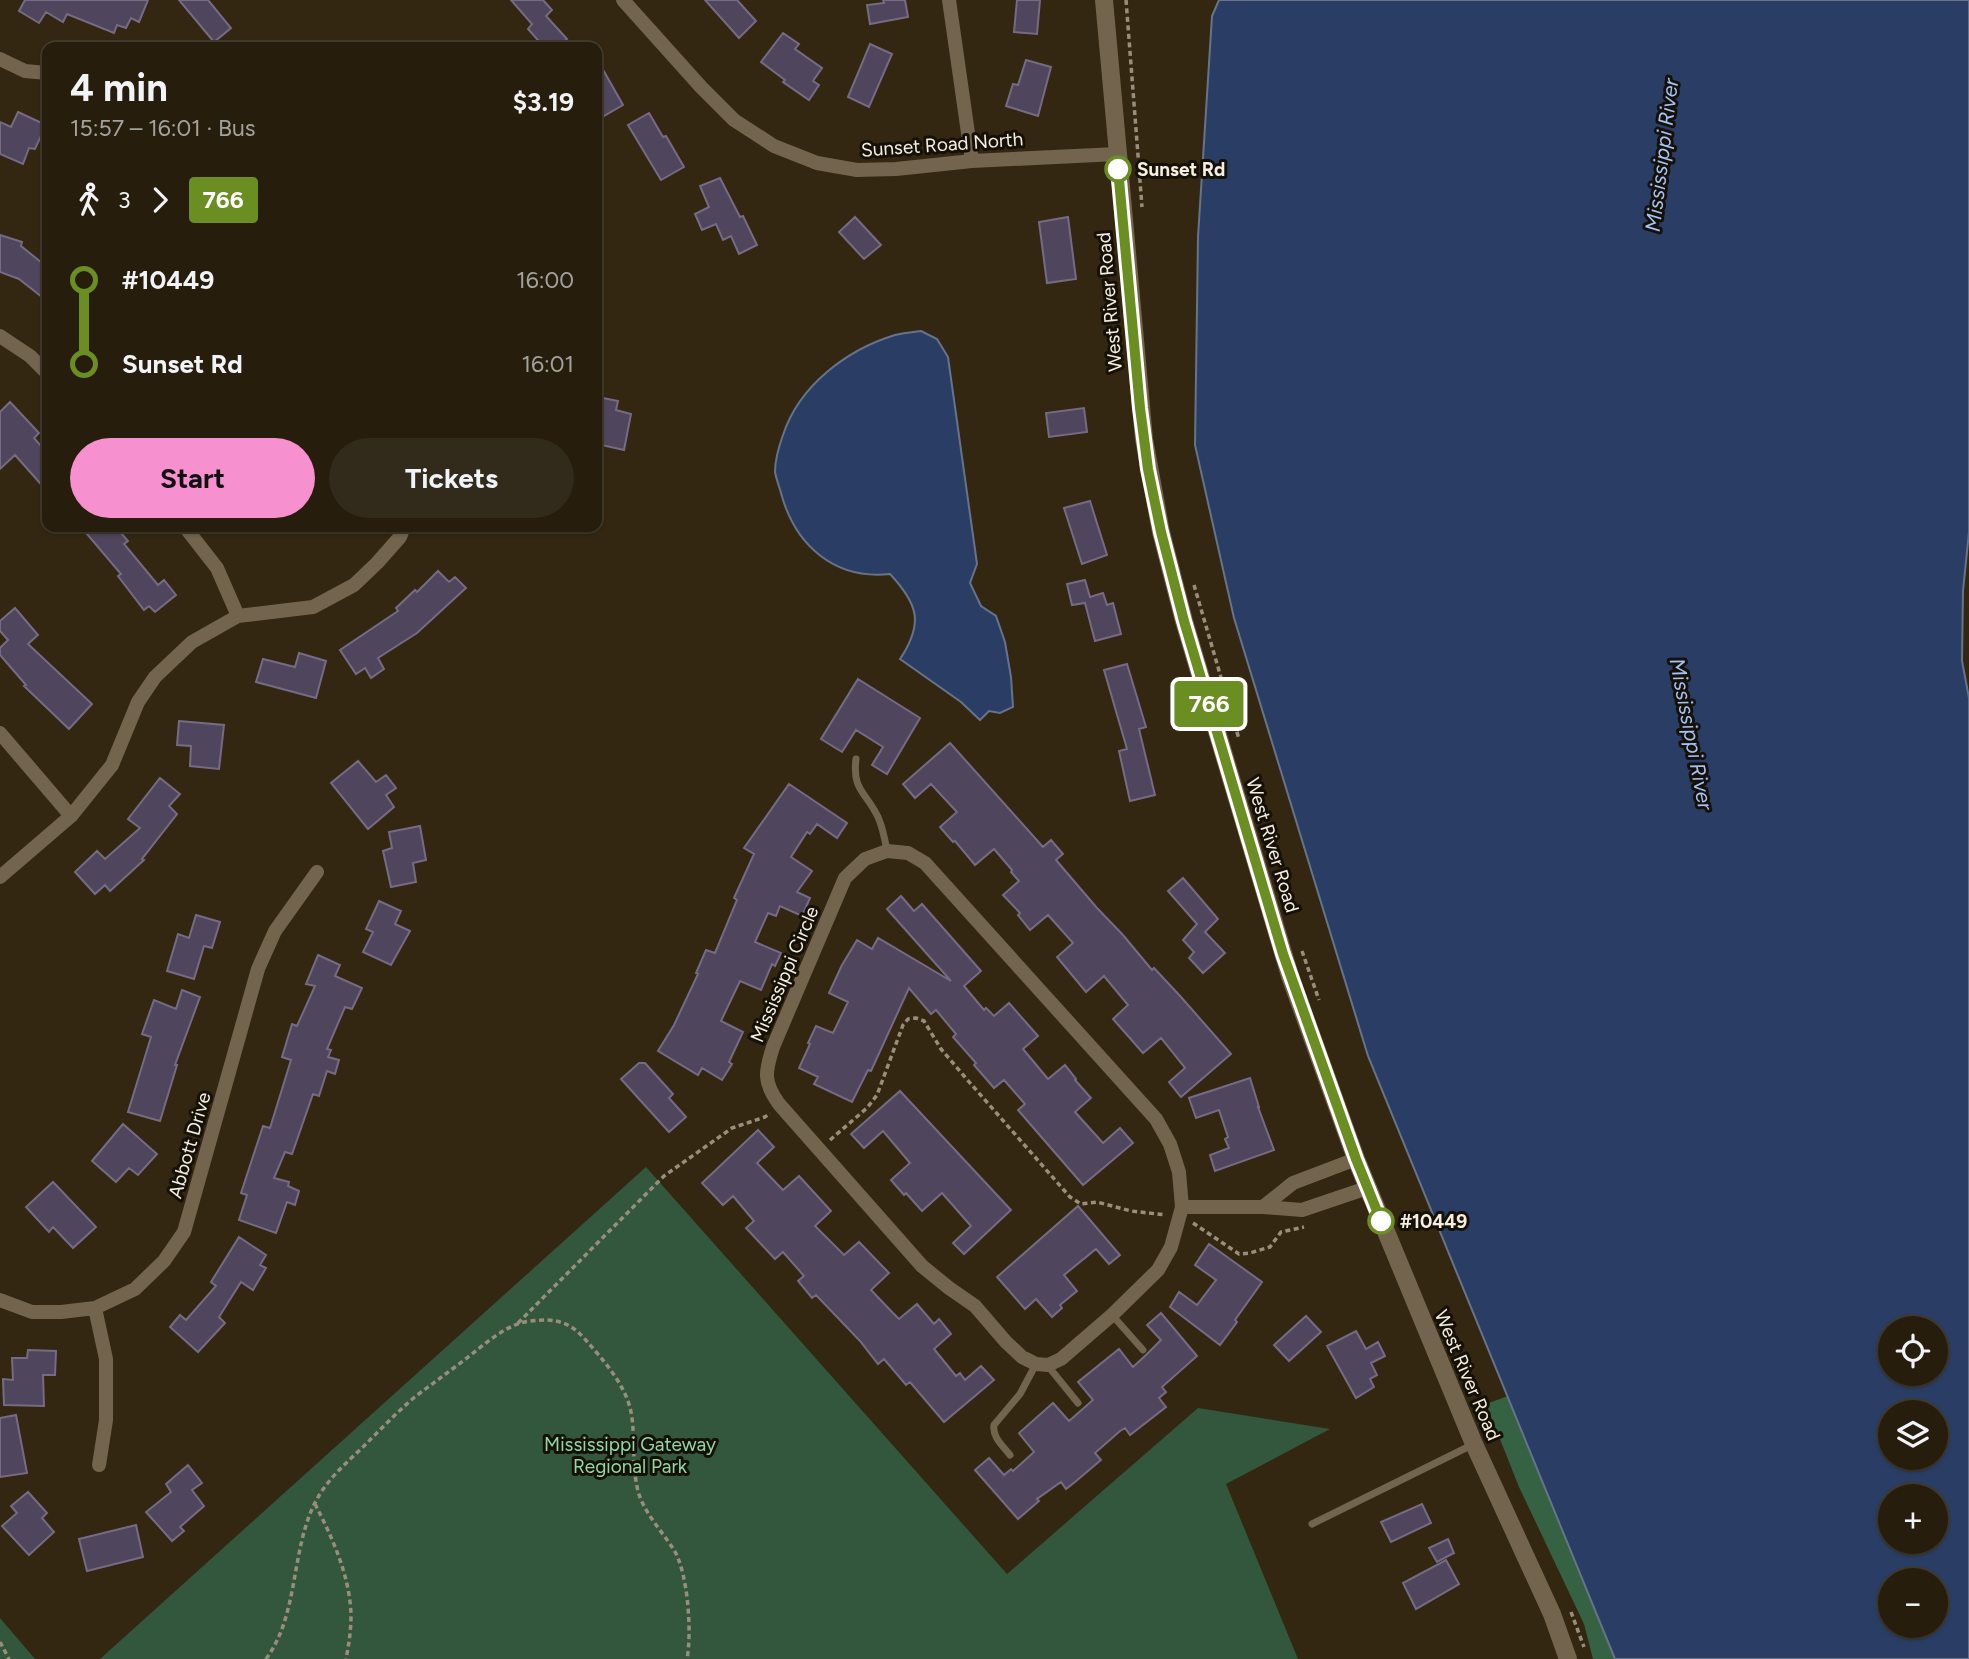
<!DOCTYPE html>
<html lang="en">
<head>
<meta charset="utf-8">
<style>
	:root { --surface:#261d0d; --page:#322a1b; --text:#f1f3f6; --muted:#a4a29d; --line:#423b2e; --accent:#f790ce }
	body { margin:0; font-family:Figtree,sans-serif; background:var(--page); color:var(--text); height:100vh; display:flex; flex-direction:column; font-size:26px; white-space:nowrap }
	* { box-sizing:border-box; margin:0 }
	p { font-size:23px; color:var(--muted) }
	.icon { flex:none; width:38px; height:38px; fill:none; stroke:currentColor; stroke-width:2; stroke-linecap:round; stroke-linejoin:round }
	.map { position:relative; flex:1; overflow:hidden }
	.panel { position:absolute; left:42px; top:42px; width:560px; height:490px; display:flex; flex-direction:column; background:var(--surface); border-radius:14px; box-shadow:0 2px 5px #0004,0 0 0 2px var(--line) }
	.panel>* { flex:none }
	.badge { padding:0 14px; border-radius:5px; font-size:24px; line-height:46px }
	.controls { position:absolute; left:1878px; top:1316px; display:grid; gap:14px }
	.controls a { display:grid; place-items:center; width:70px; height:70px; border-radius:50%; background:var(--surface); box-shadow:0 2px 5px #0004,0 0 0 2px var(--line); font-size:35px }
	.map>.badge { position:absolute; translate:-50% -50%; box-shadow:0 0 0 4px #fff }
	.legs { display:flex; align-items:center; gap:10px; height:77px; padding:0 28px; font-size:23px }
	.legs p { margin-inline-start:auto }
	.head { display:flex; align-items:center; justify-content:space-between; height:119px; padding:0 28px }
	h1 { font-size:38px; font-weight:700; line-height:52px }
	.button { display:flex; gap:14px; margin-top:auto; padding:14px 28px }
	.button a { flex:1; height:80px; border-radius:42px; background:var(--accent); color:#111; font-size:28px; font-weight:700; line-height:80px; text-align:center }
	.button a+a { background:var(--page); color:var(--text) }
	ul { padding:0 28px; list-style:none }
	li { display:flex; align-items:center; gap:24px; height:84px; font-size:26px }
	li i { display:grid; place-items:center; width:10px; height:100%; margin:0 9px; background:currentColor }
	li i::after { content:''; width:18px; height:18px; margin:-9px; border:5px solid; border-radius:50%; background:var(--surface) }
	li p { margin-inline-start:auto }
	li:first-child i { background:linear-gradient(#0000 50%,currentColor 0) }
	li:last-child i { background:linear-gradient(currentColor 50%,#0000 0) }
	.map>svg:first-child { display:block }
	.green { fill:#32573d }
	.forest { fill:#356242 }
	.water { fill:#2a3e65; stroke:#67738a; stroke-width:2; fill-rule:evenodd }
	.building { fill:#4f455c; stroke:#756b84; stroke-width:2 }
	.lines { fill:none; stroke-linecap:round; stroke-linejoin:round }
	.path { stroke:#988e7c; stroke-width:3.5; stroke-dasharray:5 3.5; stroke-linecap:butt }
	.service { stroke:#72644d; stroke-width:7 }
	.minor { stroke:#72644d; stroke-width:14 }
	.tertiary { stroke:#72644d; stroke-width:18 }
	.line-1-casing { stroke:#fff; stroke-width:16 }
	.line-1 { stroke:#6b8e23; stroke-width:10 }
	.stop-1-dot { fill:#fff; stroke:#6b8e23; stroke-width:3.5 }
	.labels { text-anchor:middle; stroke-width:6; stroke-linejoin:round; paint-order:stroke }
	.street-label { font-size:19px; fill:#f6eee1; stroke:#161108 }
	.stop-label { font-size:19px; font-weight:bold; fill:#f6eee1; stroke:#161108; text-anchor:start }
	.park-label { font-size:19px; fill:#91d8a4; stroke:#161108 }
	.water-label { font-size:21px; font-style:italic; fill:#a5c3f7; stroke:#161108 }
</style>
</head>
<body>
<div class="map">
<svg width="1969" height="1659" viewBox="0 0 1969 1659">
	<rect width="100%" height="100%" fill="#332711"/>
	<path class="green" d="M646,1167L1007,1574L1198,1408L1330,1429L1226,1484L1298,1659H100Z
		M0,1618L35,1659H0Z"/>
	<path class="forest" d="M1508,1396L1615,1659H1593L1584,1624L1519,1487L1486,1404Z"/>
	<path class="water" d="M1219,0H1969V532L1963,591L1962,661L1969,698V1659H1615L1368,1056L1234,618L1195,445L1198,237L1212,16ZM1890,1328H1936V1374H1890ZM1936,1412V1458H1890V1412ZM1890,1496H1936V1542H1890ZM1890,1580H1936V1626H1890Z
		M921,331L937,339L948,357L977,564L970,583L981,606L996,616L1005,642L1011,677L1013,707L1000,713L989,711L980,720L961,702L900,659C924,623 918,604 890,574C834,580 795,545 781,493C779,486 776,478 775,472C775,460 779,446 783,435C799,386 846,350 895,335C903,333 913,332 921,331Z"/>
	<path class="building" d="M25,0H148L139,22L131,18L126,28L117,25L114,33L67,14L63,22L46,12L39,23L19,11Z
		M179,0H208L231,28L214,42Z
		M511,0H543L552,10L546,16L567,39L557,47H544L528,29L532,24Z
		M705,0H737L756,21L739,38Z
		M883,0H905L908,17L870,24L867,5L884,3Z
		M1017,0H1040L1037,34L1014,32Z
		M783,33L799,44L795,49L822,68L813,81L819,85L809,100L783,82L785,80L761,62Z
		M870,44L892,54L869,107L848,97Z
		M597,59L623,105L602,117L597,107Z
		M1026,60L1051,67L1038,116L1006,106L1013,84L1018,85Z
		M18,112L46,125L35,149L29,148L23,164L0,154V122L11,127Z
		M649,113L663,137L666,136L684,167L661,180L628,125Z
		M720,178L740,217L743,216L757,245L739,254L731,236L723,240L716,224L702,230L695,214L709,207L700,186Z
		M855,217L881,245L864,259L839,232Z
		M1068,217L1076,279L1047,283L1039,222Z
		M0,235L22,242L21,246L47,267V301L19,279L0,272Z
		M603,398L618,401L616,410L631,414L624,450L597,444V433Z
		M10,402L39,433L34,438L47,453V491L15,455L0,469V412Z
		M1084,408L1087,432L1049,437L1046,413Z
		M1090,501L1107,555L1082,564L1064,508Z
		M81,527H116L128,541L124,544L158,585L164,580L176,595L155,612L149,606L144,610L118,576L121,574Z
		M438,571L449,582L455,577L466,588L417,633L378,658L384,669L371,678L365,668L356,674L340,650L398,611L396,608L415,590L417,592Z
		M1085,580L1090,597L1103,593L1107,605L1113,603L1121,634L1095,641L1085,603L1072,605L1067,584Z
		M15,608L38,635L28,644L92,704L69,729L24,686L26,685L0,655V648L8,640L0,631V621Z
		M299,653L326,661L316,698L256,682L263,659L295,667Z
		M1127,664L1146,727L1139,729L1155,795L1130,801L1119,751L1127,749L1104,670Z
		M858,679L920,718L887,774L872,765L883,747L856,730L842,752L821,739Z
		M179,721L224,725L219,769L190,766L191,746L177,745Z
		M950,743L1043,847L1051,840L1063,854L1056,860L1097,908L1123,935L1152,970L1154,968L1181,997L1231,1054L1181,1097L1169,1082L1185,1068L1161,1038L1143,1053L1113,1019L1128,1005L1104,976L1086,992L1057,957L1073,943L1048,915L1030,930L1018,915L1020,913L1003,895L1019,881L1011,872L1012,870L994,849L975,865L955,841L953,842L940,827L957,812L943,797L931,784L915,798L903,784Z
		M358,761L376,782L386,775L396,788L386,795L394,807L368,829L331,783Z
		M160,778L180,794L169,806L177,814L142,859L144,860L110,891L105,885L95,894L75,872L97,851L105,859L140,828L128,819Z
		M789,784L847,823L837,838L817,824L810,834L807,832L791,857L812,871L797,892L810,898L802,916L780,906L776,916L768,913L755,942L781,953L775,966L772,964L761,990L740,981L721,1021L743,1032L729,1062L732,1064L722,1080L702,1068L698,1075L658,1051L674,1025L698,974L696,973L706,950L715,953L737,900L734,898L754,854L744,848Z
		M420,826L426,860L413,863L416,882L391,887L383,851L392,848L389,832Z
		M1183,878L1218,919L1205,932L1225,953L1203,973L1189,958L1194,952L1183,940L1197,924L1168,891Z
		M901,896L914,911L922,904L981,971L964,986L984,1010L986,1008L994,1016L1009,1003L1038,1036L1023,1049L1048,1079L1065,1065L1076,1079L1075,1080L1091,1098L1075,1112L1103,1143L1120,1128L1133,1143L1083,1185L1018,1110L1025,1104L1004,1080L994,1088L974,1065L976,1063L953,1037L956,1034L936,1010L931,1014L909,988L871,1071L868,1070L852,1102L814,1084L818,1077L799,1068L810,1044L808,1043L816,1026L833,1033L848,1002L829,993L842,965L857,940L872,949L878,938L951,981L887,909Z
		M379,901L401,911L395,924L410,931L391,965L363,952L373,932L366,929Z
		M196,915L220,922L212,948L204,946L194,979L167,971L178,934L189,938Z
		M318,955L340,965L335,976L362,988L352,1009L345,1007L327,1049L331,1050L328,1057L339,1060L335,1074L327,1071L319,1096L313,1094L292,1154L285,1152L274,1178L289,1182L288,1186L299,1191L295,1205L287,1202L276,1233L239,1220L247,1195L241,1193L263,1126L270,1128L291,1060L282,1057L292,1024L297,1026L315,986L306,984Z
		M182,990L200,997L175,1065H177L160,1121L128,1112L151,1037L142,1034L154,1000L176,1009Z
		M639,1063H645L673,1094L669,1098L686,1117L669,1132L621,1079Z
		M1250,1078L1259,1107H1258L1274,1150L1215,1171L1210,1155L1229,1148L1225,1139L1228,1137L1219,1110L1196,1118L1189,1098Z
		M900,1091L1011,1210L964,1254L953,1243L971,1226L942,1193L922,1211L906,1193L904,1195L891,1180L910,1163L883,1131L864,1148L851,1134Z
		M123,1124L157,1154L138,1175L129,1168L116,1182L92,1161Z
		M758,1130L774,1147L757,1163L783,1190L799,1176L831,1211L815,1226L844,1255L859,1242L889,1273L871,1290L893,1313L899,1319L917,1304L934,1324L939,1319L951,1334L934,1349L956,1376L960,1373L965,1380L981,1366L994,1380L944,1422L910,1382L906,1385L884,1359L878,1364L860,1341L816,1295L812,1298L798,1281L804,1276L783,1252L775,1259L746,1228L754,1221L733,1196L723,1205L702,1183Z
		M53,1182L96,1227L73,1248L53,1227L49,1232L26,1207Z
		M1078,1206L1120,1255L1109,1264L1096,1249L1064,1275L1077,1291L1060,1305L1062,1308L1052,1317L1036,1299L1025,1309L997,1277Z
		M239,1237L266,1255L260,1265L266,1268L253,1290L241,1282L219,1317L225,1323L198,1352L170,1327L180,1315L186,1320L216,1286L211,1282Z
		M1209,1244L1262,1282L1235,1320L1237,1322L1220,1345L1170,1307L1179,1292L1197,1305L1216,1280L1195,1265Z
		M1161,1313L1197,1356L1162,1387L1166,1392L1159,1398L1166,1407L1130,1435L1125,1428L1120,1431L1095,1453L1101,1460L1075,1482L1066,1489L1061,1482L1037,1499L1039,1501L1018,1519L975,1470L989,1458L1004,1475L1011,1469L1013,1471L1034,1452L1019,1433L1053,1403L1069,1421L1093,1400L1078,1382L1119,1349L1133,1367L1146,1355L1161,1340L1147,1325Z
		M1306,1316L1321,1332L1289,1361L1274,1345Z
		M1356,1331L1366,1349L1378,1342L1385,1356L1371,1363L1377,1375L1370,1379L1374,1387L1356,1398L1327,1346Z
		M28,1350L56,1351L55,1375H43L44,1406L4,1405L3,1379L13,1380L12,1358H27Z
		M16,1415L27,1473L0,1477V1418Z
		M188,1465L202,1483L192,1490L204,1506L180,1527L184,1531L172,1541L146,1512L171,1492L166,1484Z
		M28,1492L47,1513L42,1518L54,1532L29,1555L2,1526L17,1513L11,1506Z
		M1422,1504L1431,1523L1391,1542L1381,1522Z
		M136,1525L143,1557L87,1571L79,1539Z
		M1448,1539L1454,1553L1437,1562L1429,1548Z
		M1446,1560L1459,1584L1416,1609L1403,1583Z"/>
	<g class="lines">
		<path class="path" d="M1126,0L1142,207
			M1194,585L1239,739
			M1302,951L1319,1000
			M830,1140L867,1108L877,1095L903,1025L908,1019L916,1018L924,1021L941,1049L964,1076L1070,1197L1081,1204L1097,1202L1131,1211L1166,1215
			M1193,1223L1239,1254L1250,1253L1270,1247L1281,1232L1304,1227
			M518,1323L664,1176L732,1128L765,1117L770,1113
			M315,1504C332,1537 350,1576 351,1615C351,1630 349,1644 346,1659
			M1571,1612L1584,1647
			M0,1642L9,1659
			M266,1659C300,1613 290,1548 317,1499C328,1479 346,1463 363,1447C380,1430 397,1412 416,1396C432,1384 447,1373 463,1361C480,1348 496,1333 515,1325C524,1321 537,1320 546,1320C573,1321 581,1335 597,1353C613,1372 629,1393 632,1418C635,1442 632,1467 638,1491C644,1513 662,1531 674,1550C688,1573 692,1632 687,1659"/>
		<path class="service" d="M856,759C852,790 866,792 878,817C883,828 885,840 887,851
			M1112,1315L1143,1350
			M1048,1366L1078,1403
			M1010,1455C1003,1446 992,1437 994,1425L1020,1394L1036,1364
			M1312,1524L1474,1444"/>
		<path class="minor" d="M623,0L701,87L734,120L774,146L817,163L857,170L896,169L972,161L1117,154
			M949,0L972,161
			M0,59L25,71L47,73
			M0,336L30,356L47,373
			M185,527L217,568L238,616
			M0,733L71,816
			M887,851L908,853L925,863L1156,1119L1170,1144L1179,1172L1182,1207L1171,1247L1158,1270L1112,1315L1061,1359L1048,1365L1036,1364L1022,1357L1006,1342L975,1306L949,1288L922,1266L779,1104C763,1082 765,1072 773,1047L845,878L865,859Z
			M0,877L71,816L112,765L138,702L155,677L192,642L238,616L313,607L354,585L377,563L400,537L404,527
			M1182,1207H1263L1302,1210L1367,1188
			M1263,1207L1293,1183L1356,1159
			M0,1300L32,1312H61L95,1308L135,1289L164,1261L184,1232L258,969L275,931L317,872
			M95,1308L106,1359V1420L99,1465"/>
		<path class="tertiary" d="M1104,0L1144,439L1161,532L1184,621L1290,976L1356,1159L1474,1444L1552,1614L1568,1659"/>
	</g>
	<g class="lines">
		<defs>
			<path id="line-1" d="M1118,169L1140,408L1148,469L1161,532L1184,621L1283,954L1356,1159L1381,1221"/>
		</defs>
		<use href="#line-1" class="line-1-casing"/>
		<use href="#line-1" class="line-1"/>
	</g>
	<g class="stop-1-dot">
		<circle cx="1118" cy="169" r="12"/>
		<circle cx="1381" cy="1221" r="12"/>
	</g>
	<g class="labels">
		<g class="street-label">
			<text transform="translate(942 144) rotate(-4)" y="7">Sunset Road North</text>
			<text transform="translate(1109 302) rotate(-95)" y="7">West River Road</text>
			<text transform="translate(1273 845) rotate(73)" y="7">West River Road</text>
			<text transform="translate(784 974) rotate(-67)" y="7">Mississippi Circle</text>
			<text transform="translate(189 1145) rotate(-74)" y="7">Abbott Drive</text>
			<text transform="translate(1468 1375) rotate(67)" y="7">West River Road</text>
		</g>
		<g class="stop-label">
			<text x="1137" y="176">Sunset Rd</text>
			<text x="1400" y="1228">#10449</text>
		</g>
		<g class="park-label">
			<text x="630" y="1451">Mississippi Gateway<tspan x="630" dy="22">Regional Park</tspan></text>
		</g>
		<g class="water-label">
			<text transform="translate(1662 155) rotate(-83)" y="7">Mississippi River</text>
			<text transform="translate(1691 734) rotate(79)" y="7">Mississippi River</text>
		</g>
	</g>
</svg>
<div class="controls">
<a><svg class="icon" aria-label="locate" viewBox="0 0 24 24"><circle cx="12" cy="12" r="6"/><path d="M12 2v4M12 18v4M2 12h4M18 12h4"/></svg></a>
<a><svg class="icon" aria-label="layers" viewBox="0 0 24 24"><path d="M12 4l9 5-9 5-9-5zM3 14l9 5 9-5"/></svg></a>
<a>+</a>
<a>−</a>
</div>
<b class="badge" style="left:1209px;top:704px;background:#6b8e23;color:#fff">766</b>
<section class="panel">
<div class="head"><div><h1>4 min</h1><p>15:57 – 16:01 · Bus</p></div><b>$3.19</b></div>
<div class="legs"><svg class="icon" aria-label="walk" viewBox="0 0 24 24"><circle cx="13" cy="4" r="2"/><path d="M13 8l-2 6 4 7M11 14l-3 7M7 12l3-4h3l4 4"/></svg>3<svg class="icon" aria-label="forward" viewBox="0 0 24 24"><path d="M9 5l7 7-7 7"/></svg><b class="badge" style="background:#6b8e23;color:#fff">766</b></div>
<ul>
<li><i style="color:#6b8e23"></i><b>#10449</b><p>16:00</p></li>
<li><i style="color:#6b8e23"></i><b>Sunset Rd</b><p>16:01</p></li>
</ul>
<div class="button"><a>Start</a><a>Tickets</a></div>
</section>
</div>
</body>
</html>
